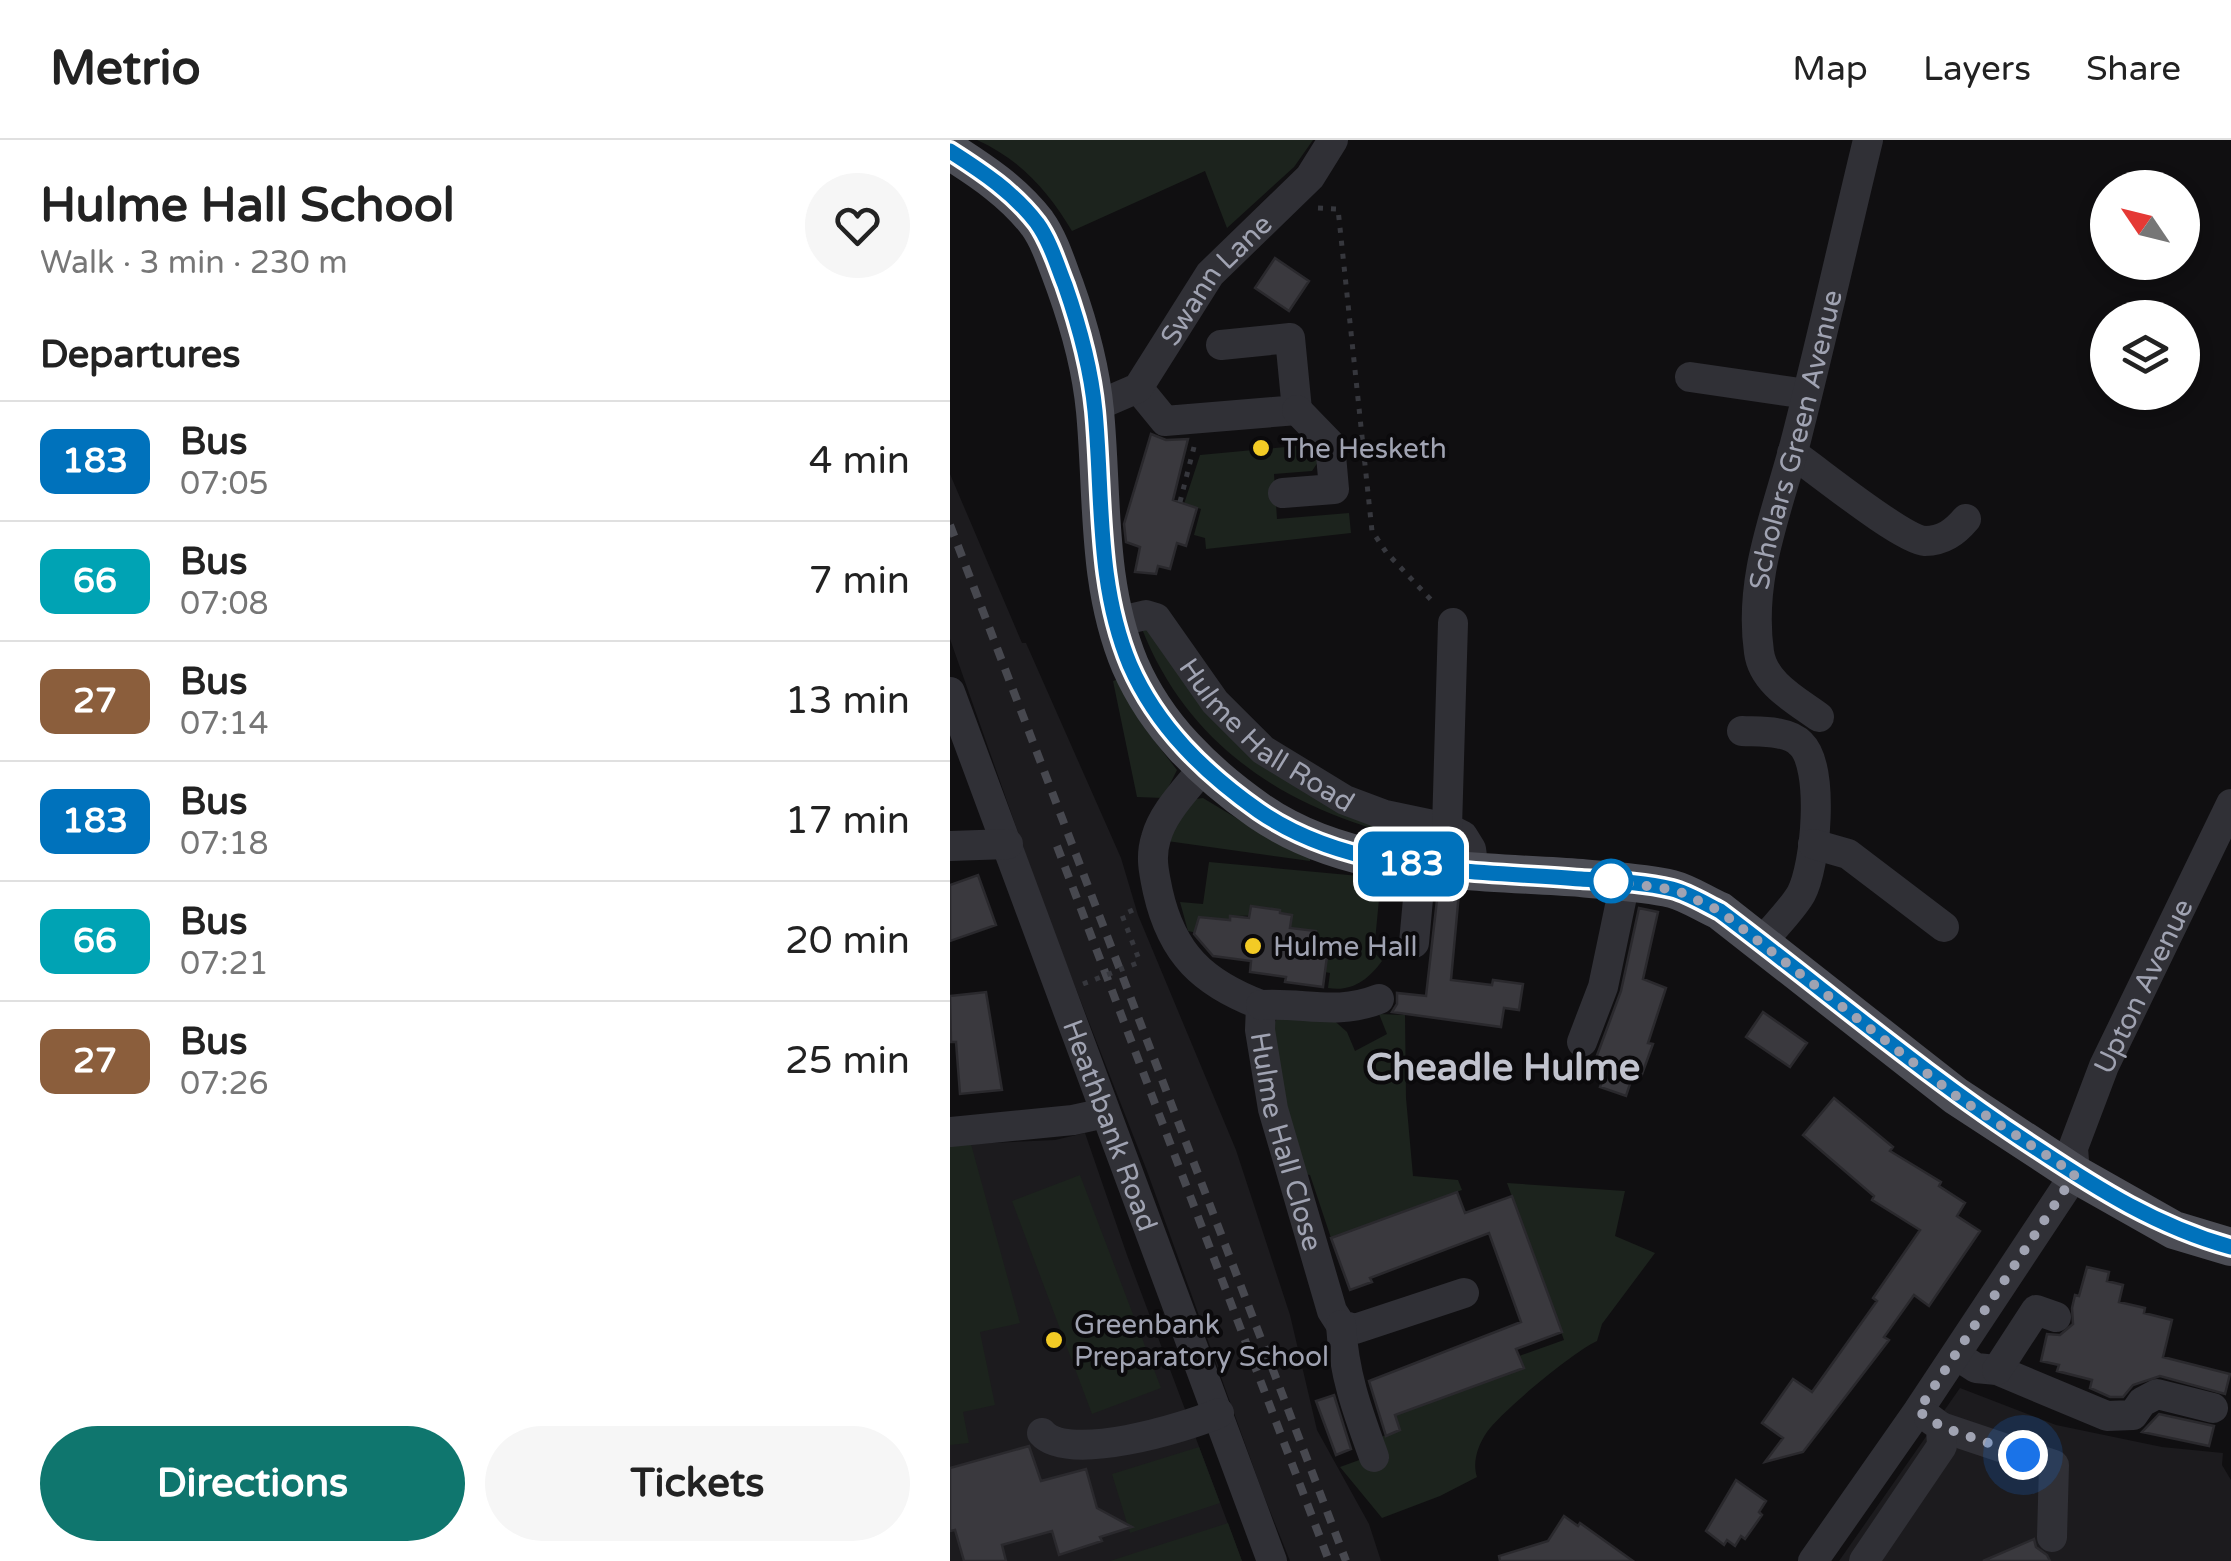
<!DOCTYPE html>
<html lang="en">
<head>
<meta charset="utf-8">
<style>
	:root { --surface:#fff; --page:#f6f6f6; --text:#222; --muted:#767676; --line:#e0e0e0; --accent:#0f766e }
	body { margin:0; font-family:"Varela Round",sans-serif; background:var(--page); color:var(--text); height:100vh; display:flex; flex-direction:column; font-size:38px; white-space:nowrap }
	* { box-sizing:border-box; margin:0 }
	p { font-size:32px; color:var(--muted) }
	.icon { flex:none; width:55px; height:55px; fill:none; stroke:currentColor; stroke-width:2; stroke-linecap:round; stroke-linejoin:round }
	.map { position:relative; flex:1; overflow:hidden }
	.details { display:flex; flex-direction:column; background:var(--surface); width:950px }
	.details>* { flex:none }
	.badge { padding:0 20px; border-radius:15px; font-size:35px; line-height:65px }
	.needle { width:65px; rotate:305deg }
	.fabs { position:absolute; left:1140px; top:30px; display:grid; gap:20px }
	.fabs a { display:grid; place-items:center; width:110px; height:110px; border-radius:50%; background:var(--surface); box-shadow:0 5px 15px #0003; font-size:50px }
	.you { position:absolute; width:50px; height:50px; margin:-25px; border:8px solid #fff; border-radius:50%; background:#1a73e8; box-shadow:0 0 0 15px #1a73e833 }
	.map>.badge { position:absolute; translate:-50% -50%; box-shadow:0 0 0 5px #fff }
	h2 { padding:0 40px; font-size:38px; line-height:90px }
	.round { display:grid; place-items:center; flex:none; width:105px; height:105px; border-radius:52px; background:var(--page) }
	.overview { display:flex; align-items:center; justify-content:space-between; height:170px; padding:0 40px }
	h1 { font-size:48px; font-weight:700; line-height:75px }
	.button { display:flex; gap:20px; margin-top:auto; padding:20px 40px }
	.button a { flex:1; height:115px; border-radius:60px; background:var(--accent); color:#fff; font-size:40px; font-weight:700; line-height:115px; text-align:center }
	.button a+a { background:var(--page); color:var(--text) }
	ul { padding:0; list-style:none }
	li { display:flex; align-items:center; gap:30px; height:120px; padding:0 40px; border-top:2px solid var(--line) }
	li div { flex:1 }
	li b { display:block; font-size:38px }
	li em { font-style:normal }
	li .badge { min-width:110px; font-weight:700; text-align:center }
	header { display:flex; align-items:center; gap:60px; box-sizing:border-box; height:140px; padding:0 50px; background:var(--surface); border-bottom:2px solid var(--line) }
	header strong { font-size:48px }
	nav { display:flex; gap:55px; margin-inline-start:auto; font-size:35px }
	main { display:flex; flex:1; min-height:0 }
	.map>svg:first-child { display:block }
	.built { fill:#1c1b1e }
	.green { fill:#1c231d }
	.building { fill:#3a393e; stroke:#2a292d; stroke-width:2.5 }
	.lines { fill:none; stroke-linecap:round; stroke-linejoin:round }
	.path { stroke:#36373d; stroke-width:5; stroke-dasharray:5 8; stroke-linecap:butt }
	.minor { stroke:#303036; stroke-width:30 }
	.major { stroke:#4c4d55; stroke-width:38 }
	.rail { stroke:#47484f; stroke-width:8; stroke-dasharray:12 10; stroke-linecap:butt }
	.path-bridge { stroke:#36373d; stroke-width:5; stroke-dasharray:5 8; stroke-linecap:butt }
	.line-casing { stroke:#fff; stroke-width:22 }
	.line { stroke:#0072bc; stroke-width:15 }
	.walk { stroke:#a0a3b2; stroke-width:10; stroke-dasharray:0 18 }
	.poi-dot { fill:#f3cb25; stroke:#0b0a0c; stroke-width:4 }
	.stop-dot { fill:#fff; stroke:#0072bc; stroke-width:5 }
	.labels { text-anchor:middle; stroke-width:8; stroke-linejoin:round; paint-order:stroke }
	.street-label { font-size:28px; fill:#a0a3b2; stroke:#0b0a0c }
	.poi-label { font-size:28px; fill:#a0a3b2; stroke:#0b0a0c; text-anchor:start }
	.district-label { font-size:38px; font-weight:bold; fill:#c1c3ce; stroke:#0b0a0c }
</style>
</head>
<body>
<header>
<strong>Metrio</strong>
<nav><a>Map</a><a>Layers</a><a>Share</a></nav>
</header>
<main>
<section class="details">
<div class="overview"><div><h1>Hulme Hall School</h1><p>Walk · 3 min · 230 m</p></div><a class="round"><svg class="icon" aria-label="heart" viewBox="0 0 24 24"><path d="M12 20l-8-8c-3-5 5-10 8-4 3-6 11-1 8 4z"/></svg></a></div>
<h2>Departures</h2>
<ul>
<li><span class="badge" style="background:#0072bc;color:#fff">183</span><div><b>Bus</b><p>07:05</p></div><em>4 min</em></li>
<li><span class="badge" style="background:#00a3b4;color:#fff">66</span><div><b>Bus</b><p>07:08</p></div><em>7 min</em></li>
<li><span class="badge" style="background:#8b5e3c;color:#fff">27</span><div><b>Bus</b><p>07:14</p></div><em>13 min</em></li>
<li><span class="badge" style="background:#0072bc;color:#fff">183</span><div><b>Bus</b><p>07:18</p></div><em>17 min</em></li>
<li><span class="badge" style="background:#00a3b4;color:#fff">66</span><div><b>Bus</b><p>07:21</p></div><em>20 min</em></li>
<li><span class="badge" style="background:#8b5e3c;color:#fff">27</span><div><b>Bus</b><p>07:26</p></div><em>25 min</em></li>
</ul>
<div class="button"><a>Directions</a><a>Tickets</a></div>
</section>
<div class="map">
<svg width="1281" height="1421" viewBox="0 0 1281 1421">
	<rect width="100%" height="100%" fill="#100f11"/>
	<path class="built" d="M0,334L72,503H76L171,718L188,775L286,1010L340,1175L367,1290L419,1384L431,1421H340L312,1351L197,1031L96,772L0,499Z
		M135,993L177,1115L292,1421H0V1005L105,1000Z
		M1010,1248L1106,1285L1212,1307L1273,1313L1272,1325L1281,1340V1421H889Z"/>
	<path class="green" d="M27,0H363L344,27L277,88L255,31L122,91C98,51 71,20 27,0Z
		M367,304L372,316L362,331L324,334L327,379L399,373L401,393L256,409L255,398L244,395L251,369L234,364L250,315Z
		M196,488L246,556L497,703L495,705C362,683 244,621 192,489Z
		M169,539L193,586L227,630L213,658L187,657L163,541Z
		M253,658L323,700L360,716V721L217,701L221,691L246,659Z
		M259,722L431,738L424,812L432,821C418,840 402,852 378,848L380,833L375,832L378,810L364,807L365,791L347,789L344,804L338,803L342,775L281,776L279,786L269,779L249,777L247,793L238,791L230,762L253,764Z
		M429,874L455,875L456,958L463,1036L508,1040L512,1050L381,1098L360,1035L354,1034L341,993L322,886L329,876H379L397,892L405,911L437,894Z
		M21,1004L70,1183L30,1192L45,1265L13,1272L19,1303L0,1305V1005Z
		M130,1035L211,1248L142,1274L62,1061Z
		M557,1043L675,1051L665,1096L705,1113L652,1184L647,1201C623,1212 552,1271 537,1292C528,1305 522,1322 527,1337L490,1356L432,1378L390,1327L412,1319L415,1328L439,1320L431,1297L450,1290L445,1275L573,1228L569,1216L614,1200Z
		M249,1307L270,1363L180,1393L162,1334Z
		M278,1383L292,1421H160Z"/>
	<path class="building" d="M325,118L359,141L339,171L305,148Z
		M201,294L216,300L238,299L223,360L247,368L236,406L227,403L220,429L208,426L206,434L185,432L190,407L176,402L174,384Z
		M28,735L46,785L0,801V745Z
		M488,751L509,753L501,840L542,845L543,840L573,844L569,870L554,868L551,887L442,872L447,864V853L476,856Z
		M301,766L330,770V773L342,775L340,788L366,791L364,807L378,809L373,847L335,842L336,837L300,832L301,821L263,816L244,794L249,777L280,780V776L299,778Z
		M689,768L708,772L693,839L716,848L698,903L703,904L691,937L683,935L676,956L650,947L657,929L653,928L655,921L646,918L671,851Z
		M36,852L52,950L10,954L6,902H1L0,856Z
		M813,872L857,903L840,927L796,897Z
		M884,958L943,1007L940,1011L991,1042L989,1046L1015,1063L1007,1076L1030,1091L979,1166L964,1155L934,1197L939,1200L853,1312L815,1322L833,1298L812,1283L843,1239L862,1252L927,1161L923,1158L970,1090L922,1060L924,1056L853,995Z
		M507,1052L515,1073L562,1056L612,1192L566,1209L574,1228L445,1275L450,1290L436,1296L419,1241L571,1182L539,1093L420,1138L422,1142L400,1150L381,1098Z
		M1137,1127L1159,1132L1157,1141L1173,1145L1169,1162L1195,1168L1194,1173L1222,1180L1213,1217L1280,1234L1275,1254L1210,1236L1183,1245L1173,1257H1160L1140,1248L1142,1240L1107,1231L1109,1225L1091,1221L1097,1194L1110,1195L1123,1184L1122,1168L1125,1155L1129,1156Z
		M384,1255L401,1309L386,1315L366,1261Z
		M1209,1274L1264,1286L1259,1306L1192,1292Z
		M79,1306L91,1341L136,1329L147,1368L182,1387L150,1397L152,1401L109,1415L102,1391L52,1405L56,1421H14L5,1390L0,1391V1328Z
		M786,1340L816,1361L809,1372L812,1375L795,1399L791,1396L785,1406L777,1400L774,1405L756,1391Z
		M614,1376L628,1386L630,1383L683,1421H550L549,1416L598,1401Z
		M1084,1399L1086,1407L1097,1415L1100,1421H1033Z"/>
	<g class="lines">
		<path class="path" d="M368,68L388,69L422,391L436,412L484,463
			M230,362L244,307
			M183,770L172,775L190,822"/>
		<g class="minor">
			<path d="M740,237L857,254"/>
			<path d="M188,248L215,281L347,270L340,198L271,205"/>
			<path id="s1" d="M144,267L188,248L260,134L360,37L383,0"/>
			<path d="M842,313C867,330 951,399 975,401C993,401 1005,392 1016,379"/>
			<path d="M333,353L384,349L380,304L347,270"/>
			<path id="s2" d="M166,482L196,475L206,478L265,562L313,610L395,660L435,675L497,688L513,696L521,709L524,731"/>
			<path id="s3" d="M0,552L322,1421"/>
			<path id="s4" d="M869,577C846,560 813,543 809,512C798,435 829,368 847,296C872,198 894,99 918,0"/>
			<path d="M792,591C810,592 838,590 851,604C875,627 866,726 851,754C841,771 824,787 812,802"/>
			<path id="s5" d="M253,628C236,650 213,672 206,698C200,717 204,733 208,752C222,814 253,843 311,865L310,890L323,969L382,1171L391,1185L405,1189L514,1153"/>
			<path d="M497,688L503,483"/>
			<path d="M863,704L898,714L994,787"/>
			<path d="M0,706L58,704"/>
			<path d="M464,803L471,726"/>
			<path d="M311,865C354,862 386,876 429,859"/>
			<path d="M632,902L653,847L675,742"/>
			<path d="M0,992L123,980L155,973"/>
			<path d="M391,1185C394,1235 407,1270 424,1317"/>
			<path d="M1006,1215L1026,1228L1047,1230L1157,1276L1183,1275L1192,1262L1207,1254L1263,1268"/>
			<path d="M1047,1230L1086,1170L1106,1177"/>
			<path d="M991,1287L1104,1325L1102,1397"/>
			<path d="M92,1293C118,1323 235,1288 269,1273"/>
			<path id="s6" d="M863,1421L968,1271L1125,1034L1123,1008L1154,926L1281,664"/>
			<path d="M914,1421L992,1306L991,1287L979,1278"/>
		</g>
		<path class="major" d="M0,11C33,32 63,52 87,83C100,101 107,125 115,146C129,185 141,229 145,271C153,356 146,444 180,525C207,587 255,633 309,671C402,735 523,730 631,738C661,741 692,742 722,749C738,753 754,764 770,771L1006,956L1125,1034L1224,1090L1281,1107"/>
		<path class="rail" d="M0,385L396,1421
			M107,706L379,1421"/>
		<path class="path-bridge" d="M133,844L190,822"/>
	</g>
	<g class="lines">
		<defs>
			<path id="line" d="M0,11C33,32 63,52 87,83C100,101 107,125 115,145C129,185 141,229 145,271C153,356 146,444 180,525C207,587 255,633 309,671C402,735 523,730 631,739C661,741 692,742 722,749C738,753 754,763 770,771C875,850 975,936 1086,1008C1148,1049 1208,1087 1281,1107"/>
		</defs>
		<use href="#line" class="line-casing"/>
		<use href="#line" class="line"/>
		<path class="walk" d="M661,741L726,750L770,771L1006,956L1125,1034L968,1271L992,1287L1073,1315"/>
	</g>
	<g class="poi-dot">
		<circle cx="311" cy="308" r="10"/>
		<circle cx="303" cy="806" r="10"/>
		<circle cx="104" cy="1200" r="10"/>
	</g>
	<circle class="stop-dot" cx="661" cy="741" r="20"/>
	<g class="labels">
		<g class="street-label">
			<text dy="10" stroke="none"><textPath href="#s1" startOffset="182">Swann Lane</textPath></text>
			<text dy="10" stroke="none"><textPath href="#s4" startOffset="308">Scholars Green Avenue</textPath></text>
			<text dy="10" stroke="none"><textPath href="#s2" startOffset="205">Hulme Hall Road</textPath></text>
			<text dy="10" stroke="none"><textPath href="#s6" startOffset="670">Upton Avenue</textPath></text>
			<text dy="10" stroke="none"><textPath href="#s3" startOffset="462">Heathbank Road</textPath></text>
			<text dy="10" stroke="none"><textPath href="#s5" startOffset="440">Hulme Hall Close</textPath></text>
		</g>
		<g class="poi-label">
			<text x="331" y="318">The Hesketh</text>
			<text x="323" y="816">Hulme Hall</text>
			<text x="124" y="1194">Greenbank<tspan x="124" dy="32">Preparatory School</tspan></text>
		</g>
		<g class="district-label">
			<text x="553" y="940">Cheadle Hulme</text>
		</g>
	</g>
</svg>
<div class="fabs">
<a><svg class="needle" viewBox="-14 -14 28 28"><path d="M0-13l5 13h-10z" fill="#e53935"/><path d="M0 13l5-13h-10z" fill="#767676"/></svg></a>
<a><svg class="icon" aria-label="layers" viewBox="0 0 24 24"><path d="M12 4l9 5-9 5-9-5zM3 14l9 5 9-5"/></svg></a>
</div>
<div class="you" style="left:1073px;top:1315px"></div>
<b class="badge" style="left:461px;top:724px;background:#0072bc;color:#fff">183</b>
</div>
</main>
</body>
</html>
